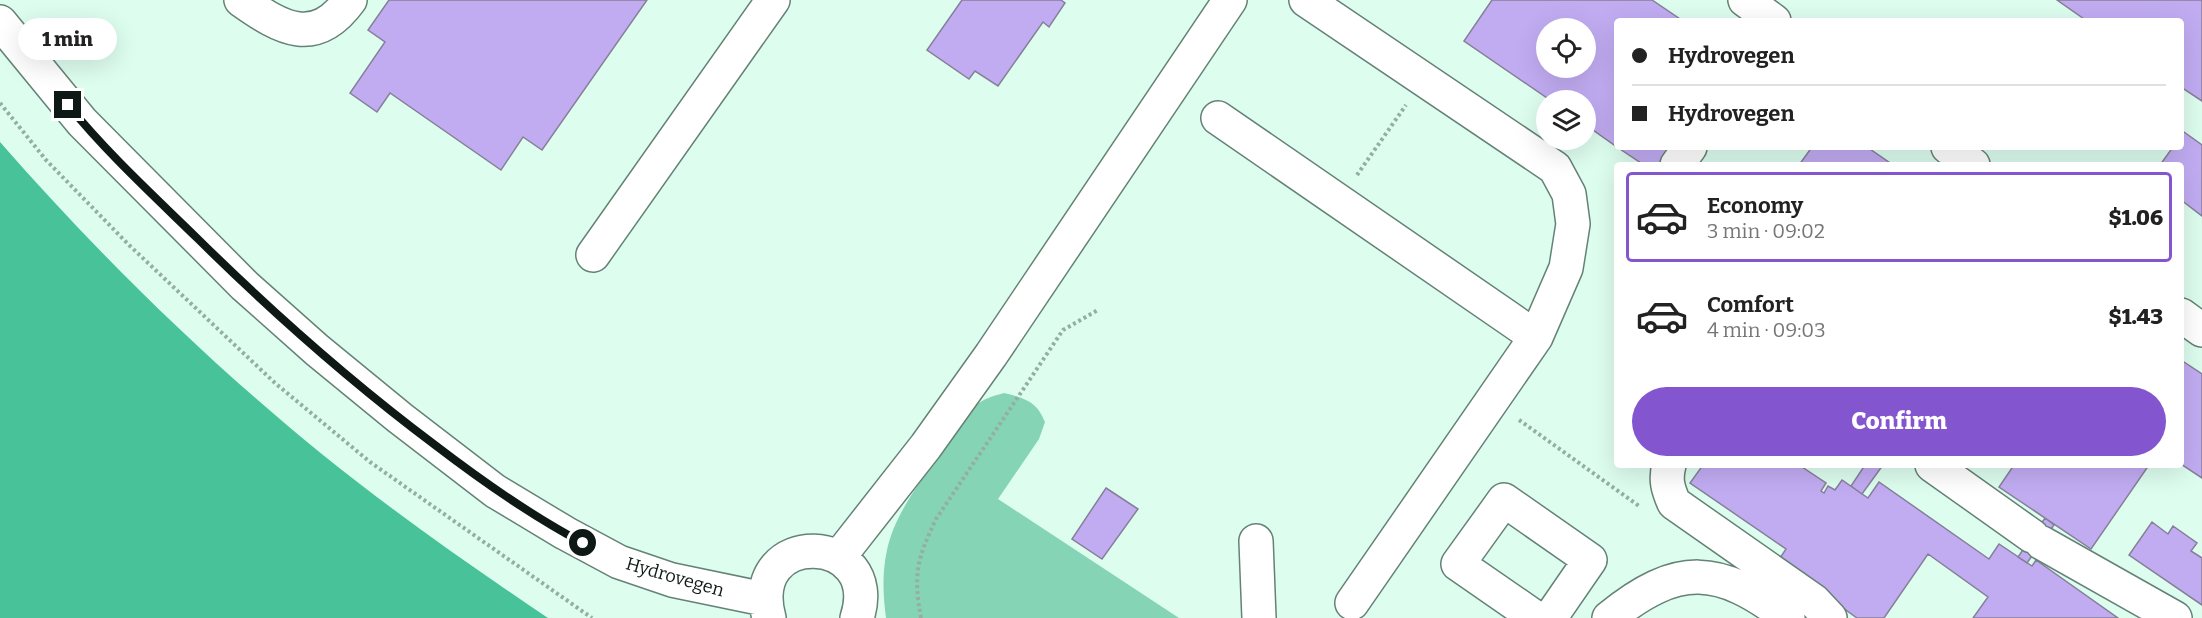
<!DOCTYPE html>
<html lang="en">
<head>
<meta charset="utf-8">
<style>
  :root { --surface:#fff; --page:#f6f6f6; --text:#222; --muted:#767676; --line:#e0e0e0; --accent:#8355ce }
  body { margin:0; font-family:Bitter,serif; background:var(--page); color:var(--text); height:100vh; display:flex; flex-direction:column; font-size:22px; white-space:nowrap }
  * { box-sizing:border-box; margin:0 }
  p { font-size:20px; color:var(--muted) }
  .icon { flex:none; width:33px; height:33px; fill:none; stroke:currentColor; stroke-width:2; stroke-linecap:round; stroke-linejoin:round }
  .map { position:relative; flex:1; overflow:hidden }
  .side { position:absolute; left:1614px; top:162px; width:570px; height:306px; display:flex; flex-direction:column; background:var(--surface); border-radius:6px; box-shadow:0 6px 24px #0002 }
  .side>* { flex:none }
  .hud { position:absolute; left:1614px; top:18px; width:570px; height:132px; border-radius:6px; box-shadow:0 6px 24px #0002; display:grid; align-content:center; height:132px; padding:0 18px; background:var(--surface) }
  .fabs { position:absolute; left:1536px; top:18px; display:grid; gap:12px }
  .fabs a { display:grid; place-items:center; width:60px; height:60px; border-radius:50%; background:var(--surface); box-shadow:0 6px 24px #0002; font-size:30px }
  .end { position:absolute; width:27px; height:27px; margin:-14px; border:8px solid #0e1915; background:#fff; box-shadow:0 0 0 3px #fff }
  .from { border-radius:50% }
  .bubble { position:absolute; height:42px; border-radius:21px; background:var(--surface); box-shadow:0 6px 24px #0002; font-size:20px; font-weight:800; line-height:42px; text-align:center }
  .hud b { display:flex; align-items:center; gap:21px; height:57px; font-size:22px }
  .hud b+b { border-top:2px solid var(--line) }
  .hud i { width:15px; height:15px; background:var(--text) }
  ul { padding:10px 0 0; list-style:none }
  li { display:flex; align-items:center; gap:18px; height:90px; margin:0 12px 9px; padding:0 6px; border:3px solid transparent; border-radius:6px }
  li div { flex:1 }
  li b { display:block; font-size:22px }
  li em { font-style:normal; font-weight:800 }
  li.on { border-color:var(--accent) }
  li>.icon { width:54px; height:54px; stroke-width:1.5 }
  .cta { display:flex; gap:12px; margin-top:auto; padding:12px 18px }
  .cta a { flex:1; height:69px; border-radius:36px; background:var(--accent); color:#fff; font-size:24px; font-weight:800; line-height:69px; text-align:center }
  .map>svg:first-child { display:block }
  .green { fill:#84d4b5 }
  .water { fill:#47c299 }
  .building { fill:#c1acf2; stroke:#867f98; stroke-width:1.5; fill-rule:evenodd }
  .lines { fill:none; stroke-linecap:round; stroke-linejoin:round }
  .minor-casing { stroke:#658276; stroke-width:36 }
  .path { stroke:#95aea3; stroke-width:4; stroke-dasharray:3 3; stroke-linecap:butt }
  .minor { stroke:#fff; stroke-width:33 }
  .route { stroke:#0e1915; stroke-width:8 }
  .labels { text-anchor:middle; stroke-width:6; stroke-linejoin:round; paint-order:stroke }
  .street-label { font-size:18px; fill:#0e1915; stroke:#fff }
</style>
</head>
<body>
<div class="map">
<svg width="2202" height="618" viewBox="0 0 2202 618">
  <rect width="100%" height="100%" fill="#ddfdef"/>
  <!-- green -->
  <path class="green" d="M1004,393C1024,398 1037,401 1045,422L1039,439L998,499L1179,618H886C883,595 882,573 887,550C896,509 927,473 951,440C958,429 965,415 975,406C983,399 993,396 1004,393Z"/>
  <!-- water -->
  <path class="water" d="M0,142C98,254 207,361 323,455C395,513 471,566 548,618H0Z"/>
  <!-- building -->
  <path class="building" d="M389,0H647L542,150L523,137L501,170L390,93L377,112L350,93L385,42L368,30Z
    M962,0H1061L1065,3L1049,27L1043,22L998,86L975,71L969,79L927,50Z
    M1492,0H1652L1683,21H1617V147L1586,125V100H1550L1464,41ZM1546,28H1586V68H1546Z
    M2057,0H2202V101L2181,87V21H2087Z
    M2184,132L2202,145V216L2181,200V165H2160L2173,147H2181V136Z
    M1617,147H1677L1664,165H1644Z
    M1812,147H1867L1893,165H1799Z
    M2181,360L2202,374V478L2181,464Z
    M1703,465H1799L1826,483L1821,491L1824,493L1828,486L1835,490L1842,480L1868,498L1879,482L1989,559L1999,544L2032,566L2036,560L2118,618H1973L1988,597L1928,554L1884,618H1857L1778,561L1786,549L1690,483Z
    M1865,465H1883L1862,494L1851,486Z
    M2014,465H2149L2091,549L1999,487Z
    M1106,488L1138,509L1102,559L1072,539Z
    M2045,518L2054,525L2027,563L2018,557Z
    M2152,522L2168,534L2173,526L2197,543L2191,551L2202,558V605L2129,555Z"/>
  <g class="lines">
    <!-- minor casing -->
    <g class="minor-casing">
      <path id="minor" d="M241,0C282,29 315,48 350,0
        M1306,0L1555,168L1569,194L1573,224L1566,268L1536,337L1352,603
        M1745,0L1774,21
        M0,22L82,122L245,286L317,350L400,418L495,491L565,533L619,562L672,580L764,599
        M1218,118L1536,337
        M1948,147L1973,165
        M1677,165L1690,147
        M593,255L773,0
        M2181,315L2202,330
        M1669,465C1665,480 1668,489 1674,503L1814,601L1830,618
        M1932,465L2032,536
        M1256,541L1259,618
        M2042,543L2175,618
        M839,557L926,446L991,355L1230,0
        M769,618C744,526 885,532 857,618
        M1536,618L1458,564L1504,500L1590,560L1550,618
        M1609,618C1678,562 1719,565 1788,618"/>
    </g>
    <!-- path -->
    <path class="path" d="M0,103L46,160L129,245L275,383L370,462L592,618
      M1357,175L1406,105
      M1519,420L1639,506
      M921,618C913,574 917,559 936,519L1063,330L1098,310"/>
    <!-- minor -->
    <use href="#minor" class="minor"/>
  </g>
  <g class="lines">
    <!-- route -->
    <path class="route" d="M68,105C107,153 154,196 198,239C273,313 351,382 435,445C482,481 530,515 583,543"/>
  </g>
  <g class="labels">
    <!-- street labels -->
    <g class="street-label">
      <text transform="translate(675 577) rotate(16)" y="6">Hydrovegen</text>
    </g>
  </g>
</svg>
<div class="fabs">
<a><svg class="icon" aria-label="locate" viewBox="0 0 24 24"><circle cx="12" cy="12" r="6"/><path d="M12 2v4M12 18v4M2 12h4M18 12h4"/></svg></a>
<a><svg class="icon" aria-label="layers" viewBox="0 0 24 24"><path d="M12 4l9 5-9 5-9-5zM3 14l9 5 9-5"/></svg></a>
</div>
<i class="end from" style="left:583px;top:543px"></i>
<i class="end" style="left:68px;top:105px"></i>
<div class="bubble" style="left:18px;top:18px;width:99px">1 min</div>
<div class="hud">
<b><i class="from"></i>Hydrovegen</b>
<b><i></i>Hydrovegen</b>
</div>
<section class="side">
<ul>
<li class="on"><svg class="icon" aria-label="car" viewBox="0 0 24 24"><path d="M5 17H2v-5l4-1 3-4h7l3 4 3 1v5h-3M9 17h6M6 11h13"/><circle cx="7" cy="17" r="2"/><circle cx="17" cy="17" r="2"/></svg><div><b>Economy</b><p>3 min · 09:02</p></div><em>$1.06</em></li>
<li><svg class="icon" aria-label="car" viewBox="0 0 24 24"><path d="M5 17H2v-5l4-1 3-4h7l3 4 3 1v5h-3M9 17h6M6 11h13"/><circle cx="7" cy="17" r="2"/><circle cx="17" cy="17" r="2"/></svg><div><b>Comfort</b><p>4 min · 09:03</p></div><em>$1.43</em></li>
</ul>
<div class="cta"><a>Confirm</a></div>
</section>
</div>
</body>
</html>
